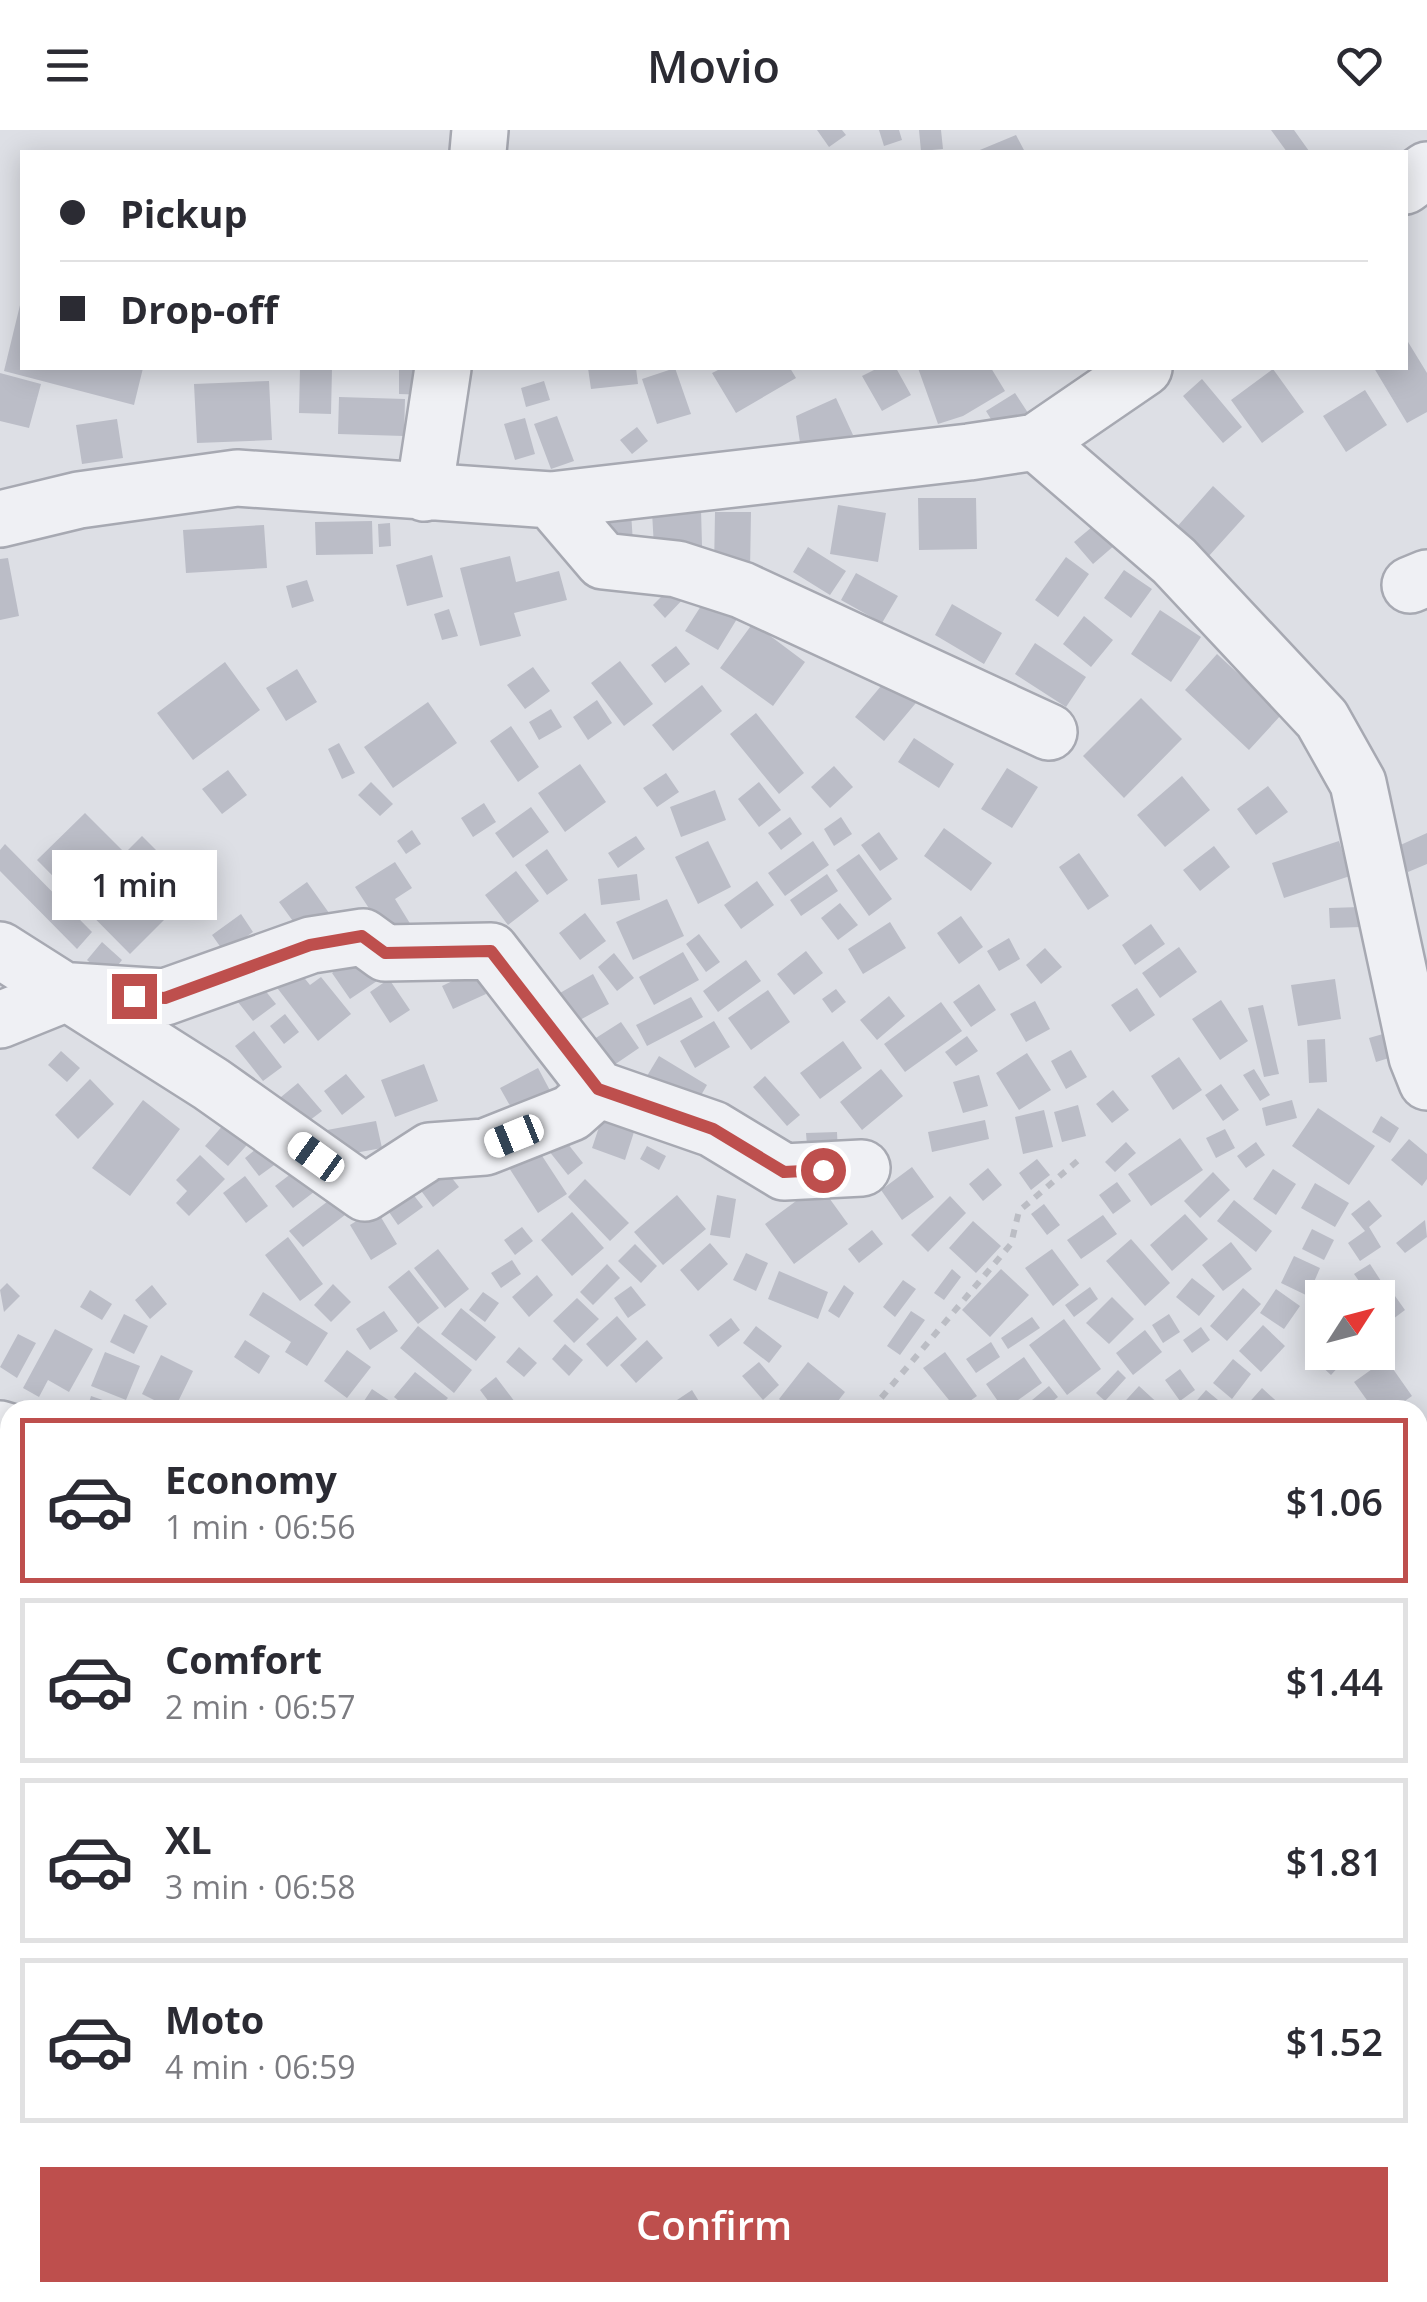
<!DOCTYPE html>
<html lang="en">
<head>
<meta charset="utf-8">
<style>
  :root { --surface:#fff; --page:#f2f2f3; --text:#2b2b33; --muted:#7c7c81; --line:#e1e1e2; --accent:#be4f4d }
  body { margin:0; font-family:"Open Sans",sans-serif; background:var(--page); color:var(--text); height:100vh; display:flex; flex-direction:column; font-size:38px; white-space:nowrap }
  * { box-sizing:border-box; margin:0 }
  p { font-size:32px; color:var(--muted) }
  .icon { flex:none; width:55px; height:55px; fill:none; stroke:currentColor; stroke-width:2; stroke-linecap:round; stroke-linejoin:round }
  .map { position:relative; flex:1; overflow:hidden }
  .drawer { position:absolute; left:0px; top:1270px; width:1428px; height:902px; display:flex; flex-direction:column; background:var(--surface); border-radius:30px 30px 0 0; box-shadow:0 5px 25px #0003 }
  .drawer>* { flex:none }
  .hud { position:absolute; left:20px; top:20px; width:1388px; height:220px; border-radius:0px; box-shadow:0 5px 25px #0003; display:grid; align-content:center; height:220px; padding:0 40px; background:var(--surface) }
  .needle { width:65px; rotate:54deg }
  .controls { position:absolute; left:1305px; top:1150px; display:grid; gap:20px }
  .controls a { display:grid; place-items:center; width:90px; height:90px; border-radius:0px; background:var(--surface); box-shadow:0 5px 25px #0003; font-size:50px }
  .end { position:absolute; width:45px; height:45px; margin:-22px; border:12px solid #be4f4d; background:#fff; box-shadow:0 0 0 5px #fff }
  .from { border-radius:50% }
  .bubble { position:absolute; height:70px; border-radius:0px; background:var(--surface); box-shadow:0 5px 25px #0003; font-size:32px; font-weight:600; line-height:70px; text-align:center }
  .car { position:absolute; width:30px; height:60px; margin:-30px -15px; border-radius:12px; box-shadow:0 0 8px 2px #0007; background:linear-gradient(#fff 24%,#345 0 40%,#fff 0 76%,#345 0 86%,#fff 0) }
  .hud b { display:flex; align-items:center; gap:35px; height:95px; font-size:38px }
  .hud b+b { border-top:2px solid var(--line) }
  .hud i { width:25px; height:25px; background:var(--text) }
  ul { padding:18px 0 0; list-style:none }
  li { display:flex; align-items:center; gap:30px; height:165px; margin:0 20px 15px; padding:0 20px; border:5px solid var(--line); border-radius:0px }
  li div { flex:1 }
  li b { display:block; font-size:38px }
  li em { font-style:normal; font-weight:600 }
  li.active { border-color:var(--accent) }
  li>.icon { width:90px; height:90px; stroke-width:1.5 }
  .primary-button { display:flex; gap:20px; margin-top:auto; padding:20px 40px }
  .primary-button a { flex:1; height:115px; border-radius:0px; background:var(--accent); color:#fff; font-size:40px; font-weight:600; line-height:115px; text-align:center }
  header { display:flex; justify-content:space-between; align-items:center; height:130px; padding:0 40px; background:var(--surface); font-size:45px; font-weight:600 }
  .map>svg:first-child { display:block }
  .building { fill:#bbbdc7 }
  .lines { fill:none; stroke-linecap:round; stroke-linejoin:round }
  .minor-casing { stroke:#a7a9b2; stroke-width:60 }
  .path { stroke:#bbbdc4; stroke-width:6; stroke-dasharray:8 8; stroke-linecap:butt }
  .minor { stroke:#eff0f4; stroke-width:55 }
  .route { stroke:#be4f4d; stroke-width:12 }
</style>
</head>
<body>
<header><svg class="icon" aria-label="menu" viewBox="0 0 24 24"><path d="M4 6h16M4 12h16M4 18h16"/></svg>Movio<svg class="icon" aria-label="heart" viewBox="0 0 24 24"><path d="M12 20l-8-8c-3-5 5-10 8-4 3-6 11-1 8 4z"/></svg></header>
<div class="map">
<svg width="1427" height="2172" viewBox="0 0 1427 2172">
  <rect width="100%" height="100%" fill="#dddfe5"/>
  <!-- building -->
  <path class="building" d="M817,0H842L846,5L829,17Z
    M879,0H899L902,10L884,16Z
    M919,0H941L943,19L921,21Z
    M1271,0H1294L1309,21L1287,22Z
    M1016,5L1025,22H975Z
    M21,171L22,238H143L134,275L4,241Z
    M1405,207L1427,243V282L1407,293L1374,238H1405Z
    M300,238H332L331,284L299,283Z
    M399,238H431V265L399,264Z
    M588,238H636L638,254L591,259Z
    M675,238L691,284L657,294L642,249Z
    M722,238H790L796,248L736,283L712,243Z
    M878,238H896L911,265L882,281L862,246Z
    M918,238H991L1005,261L963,286L938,294Z
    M1273,239L1304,282L1262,313L1231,270Z
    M0,243L41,254L29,298L0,291Z
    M1202,249L1242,297L1223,313L1183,266Z
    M269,251L272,310L197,313L194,254Z
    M544,251L550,270L526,277L521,258Z
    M1365,260L1387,295L1346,322L1323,286Z
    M1015,263L1032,289L1002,307L986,281Z
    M339,267L405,269L404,306L338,304Z
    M836,268L853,305L801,319L796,286Z
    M557,286L574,331L551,339L534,294Z
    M525,288L535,324L515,330L504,294Z
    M117,289L123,328L82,334L76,295Z
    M637,297L648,311L632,324L620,310Z
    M1213,356L1245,386L1208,427L1176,398Z
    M918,368H976L977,419L919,420Z
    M838,375L886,383L878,432L830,424Z
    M701,379L702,416L654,417L652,382Z
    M631,382L633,413L608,415L605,383Z
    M715,382H751L750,440L714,439Z
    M1104,387L1123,408L1093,434L1074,412Z
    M372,391L373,424L316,425L315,392Z
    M390,393L391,416L379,417L378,394Z
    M264,395L267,438L186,443L183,400Z
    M808,417L846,441L830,465L793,442Z
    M432,425L443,467L407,476L396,435Z
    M510,426L516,452L559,441L567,470L514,483L521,506L480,516L460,438Z
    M1066,427L1089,444L1058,487L1035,470Z
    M8,428L19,486L0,490V429Z
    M1124,440L1152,459L1131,488L1104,468Z
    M856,443L898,466L882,493L841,470Z
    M307,450L314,471L292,478L286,456Z
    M675,453L687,465L665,488L653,475Z
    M708,465L740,484L718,520L685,501Z
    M952,474L1002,503L984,534L935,505Z
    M449,479L458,506L442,510L434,484Z
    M1160,480L1201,507L1171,552L1131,524Z
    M1084,486L1113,510L1091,537L1063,514Z
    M753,493L805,532L773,576L720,538Z
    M1035,513L1086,547L1066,577L1015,544Z
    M676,516L690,534L665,553L651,535Z
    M1217,524L1282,584L1249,620L1185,560Z
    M620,531L653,574L624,596L591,553Z
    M225,532L260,580L193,630L157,583Z
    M533,537L550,561L525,579L507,555Z
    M897,537L926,561L884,611L855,587Z
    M297,539L317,572L286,591L266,558Z
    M702,555L722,581L673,621L652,595Z
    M1141,568L1182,609L1124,668L1083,626Z
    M597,570L612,593L588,610L573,587Z
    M428,572L457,613L393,658L364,617Z
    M551,579L562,597L539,610L529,592Z
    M756,583L804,643L779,664L730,604Z
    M511,596L539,637L518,652L490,611Z
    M914,608L954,634L939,658L898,632Z
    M339,613L355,643L342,649L328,619Z
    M580,634L606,672L565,702L538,663Z
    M834,636L853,657L830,678L811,657Z
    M1007,638L1038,657L1012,698L981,679Z
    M228,640L247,665L222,684L202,659Z
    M666,643L679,662L657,677L643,658Z
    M1182,646L1210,680L1165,717L1137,685Z
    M371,652L393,674L380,686L358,665Z
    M759,652L781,680L759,697L738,669Z
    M1268,656L1288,682L1256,705L1237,679Z
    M715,660L726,690L681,707L670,677Z
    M484,673L496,692L473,707L461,688Z
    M531,677L549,702L513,728L495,703Z
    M85,683L125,723L142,706L165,729L148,746L178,776L130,824L37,730Z
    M790,687L802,704L781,720L768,703Z
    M841,687L852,704L834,716L824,699Z
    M944,698L992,733L971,761L924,726Z
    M412,700L421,714L406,724L397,711Z
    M879,702L898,729L880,741L861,715Z
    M1427,703V734L1408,742L1396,717Z
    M636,706L645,719L618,738L608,723Z
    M708,711L731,757L698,774L675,727Z
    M813,711L829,735L785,766L768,743Z
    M1339,711L1350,746L1284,768L1272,733Z
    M5,714L92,802L77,819L0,741V720Z
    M1214,716L1230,737L1200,761L1183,740Z
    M547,719L568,750L547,765L525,735Z
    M1079,723L1109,766L1088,780L1059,737Z
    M859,724L892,769L869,786L836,740Z
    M395,732L412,758L395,769L414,800L393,815L355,757Z
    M516,741L539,771L508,795L485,765Z
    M637,744L640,770L601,775L598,749Z
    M827,744L838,761L801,786L790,770Z
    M757,751L774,775L741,799L724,775Z
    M307,752L334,790L306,809L279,772Z
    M667,769L684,806L633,830L616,792Z
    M840,773L858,795L838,810L821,788Z
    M1360,777L1361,797L1330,798L1329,778Z
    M585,783L606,811L580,830L559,803Z
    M241,784L253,802L224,822L212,805Z
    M961,786L983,817L959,834L937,803Z
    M890,792L906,818L863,844L848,819Z
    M1151,794L1165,814L1135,835L1122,815Z
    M699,804L720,832L706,842L686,814Z
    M1009,808L1020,829L999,841L987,821Z
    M102,812L122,830L108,848L87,830Z
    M1179,817L1197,842L1160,868L1142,843Z
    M1045,818L1062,837L1041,854L1026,835Z
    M806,821L823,843L794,865L777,844Z
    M683,822L699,850L654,875L639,847Z
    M614,823L634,848L617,861L598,837Z
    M357,824L377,851L350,869L332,843Z
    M289,829L310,855L321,847L351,884L318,911L268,846Z
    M746,830L761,851L718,882L703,861Z
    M475,840L486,864L453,879L442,856Z
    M593,844L609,874L569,896L553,867Z
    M256,849L276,874L253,891L234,867Z
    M389,849L410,880L390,893L370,862Z
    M1335,849L1341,889L1298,896L1291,855Z
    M979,854L996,880L971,897L953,872Z
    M1137,858L1155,885L1130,902L1111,875Z
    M836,859L846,872L832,883L822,869Z
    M768,860L790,892L751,920L728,888Z
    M889,866L905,886L877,910L860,890Z
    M691,867L703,887L647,916L636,895Z
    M1221,870L1248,911L1220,930L1192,889Z
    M1035,871L1050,899L1026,912L1010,884Z
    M941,872L962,901L905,942L884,914Z
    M1263,875L1279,944L1264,947L1248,878Z
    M285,884L299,902L284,914L270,896Z
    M714,891L730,917L695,938L680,911Z
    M621,892L639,918L595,948L577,920Z
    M254,901L282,937L263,951L235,916Z
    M1383,904L1389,928L1376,932L1369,908Z
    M967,906L978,921L956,936L945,922Z
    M1325,909L1327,952L1309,953L1307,910Z
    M843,911L862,938L820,969L800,943Z
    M1071,920L1087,947L1066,959L1051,931Z
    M61,921L80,938L67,952L48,935Z
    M1027,923L1051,960L1019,980L996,943Z
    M659,926L707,955L689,986L641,956Z
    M1179,927L1202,960L1173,980L1151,946Z
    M424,934L438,971L395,987L381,950Z
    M538,938L554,968L517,988L500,958Z
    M881,939L903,966L862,1000L840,972Z
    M1254,939L1270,965L1260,971L1243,945Z
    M346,944L365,967L342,985L324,961Z
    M979,945L988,976L963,983L953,952Z
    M765,946L800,985L787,996L753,957Z
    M90,949L114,974L78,1009L55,985Z
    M298,953L322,981L297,1000L275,972Z
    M1221,954L1239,980L1223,991L1205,965Z
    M1113,960L1129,980L1112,993L1096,974Z
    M143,970L180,999L130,1066L92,1038Z
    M1292,970L1297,988L1266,996L1262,978Z
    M1078,975L1086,1006L1062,1012L1054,982Z
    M1318,978L1375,1016L1349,1055L1292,1016Z
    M1044,980L1053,1017L1023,1024L1015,987Z
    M231,986L255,1006L228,1036L205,1016Z
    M1381,986L1399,998L1390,1013L1372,1002Z
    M985,990L989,1009L932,1022L928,1002Z
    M376,991L382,1018L333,1027L327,1000Z
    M601,991L634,1002L625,1030L592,1018Z
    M1225,999L1235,1018L1216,1028L1206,1008Z
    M837,1002L838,1025L808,1027L806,1003Z
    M1180,1008L1203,1040L1151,1076L1128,1044Z
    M531,1009L567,1064L538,1083L502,1027Z
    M564,1009L583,1033L568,1045L549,1021Z
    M1409,1009L1427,1024V1049L1422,1056L1391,1030Z
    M1126,1012L1136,1023L1115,1042L1105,1032Z
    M1256,1012L1265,1025L1246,1038L1237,1026Z
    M262,1014L277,1033L259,1046L245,1028Z
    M647,1016L666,1026L659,1040L640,1029Z
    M200,1025L225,1049L189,1086L176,1073L187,1061L176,1050Z
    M436,1028L459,1057L433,1077L411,1047Z
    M1037,1029L1050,1045L1031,1060L1019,1043Z
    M305,1033L323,1055L293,1078L275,1056Z
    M912,1037L934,1067L902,1090L881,1060Z
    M988,1038L1002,1055L983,1071L969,1054Z
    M1273,1039L1296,1054L1276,1085L1253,1069Z
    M1213,1042L1230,1060L1200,1088L1184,1071Z
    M245,1046L268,1076L246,1093L223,1063Z
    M585,1049L629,1093L610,1111L568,1067Z
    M1117,1052L1131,1071L1113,1084L1099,1065Z
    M1315,1053L1349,1073L1335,1097L1301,1078Z
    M405,1054L423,1077L398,1095L382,1072Z
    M819,1054L848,1094L794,1134L765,1094Z
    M349,1055L362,1072L303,1117L289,1101Z
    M677,1065L706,1099L663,1135L634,1102Z
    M717,1065L736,1069L730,1108L710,1105Z
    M950,1066L966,1083L928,1122L911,1105Z
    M1234,1070L1272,1101L1256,1122L1217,1091Z
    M1369,1070L1382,1086L1369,1097L1381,1117L1360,1131L1348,1113L1365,1101L1351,1084Z
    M1044,1074L1060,1095L1047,1105L1031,1084Z
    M376,1079L397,1114L371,1130L350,1095Z
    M572,1082L604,1118L572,1146L541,1110Z
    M1185,1084L1208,1109L1172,1141L1150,1115Z
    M1103,1085L1117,1104L1081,1129L1067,1110Z
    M1425,1090L1427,1107L1405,1123L1396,1113Z
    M973,1091L1001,1116L976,1143L949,1118Z
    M522,1097L533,1111L515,1125L504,1110Z
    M1312,1099L1334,1110L1324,1130L1302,1119Z
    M872,1100L883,1114L859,1133L848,1119Z
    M288,1107L323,1154L300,1171L265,1125Z
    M1131,1109L1170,1153L1145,1176L1106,1131Z
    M1231,1112L1252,1139L1223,1161L1202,1135Z
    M710,1113L728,1134L698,1161L680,1140Z
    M635,1114L657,1136L641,1153L618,1131Z
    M438,1119L469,1159L445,1178L414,1138Z
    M1052,1119L1079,1155L1053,1176L1025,1138Z
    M746,1123L768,1133L756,1161L733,1150Z
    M1294,1126L1320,1138L1308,1166L1281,1153Z
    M512,1130L521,1144L501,1158L491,1143Z
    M607,1134L620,1148L593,1175L580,1162Z
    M1370,1134L1381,1151L1366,1161L1354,1144Z
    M952,1139L961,1147L944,1170L934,1163Z
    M1001,1139L1029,1165L990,1207L962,1180Z
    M409,1140L439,1178L418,1194L388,1157Z
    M779,1141L828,1162L818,1189L768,1169Z
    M537,1145L553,1165L529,1187L512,1167Z
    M1192,1148L1215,1166L1199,1186L1176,1167Z
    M903,1150L916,1159L895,1187L883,1177Z
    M7,1153L20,1166L4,1182L0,1160Z
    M333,1154L351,1172L331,1192L314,1175Z
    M152,1155L167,1174L150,1189L135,1170Z
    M844,1155L854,1163L839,1188L828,1181Z
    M631,1156L646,1175L628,1188L614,1168Z
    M1090,1157L1098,1169L1074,1187L1065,1175Z
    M1243,1158L1261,1174L1227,1211L1210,1196Z
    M1276,1159L1300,1176L1284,1199L1260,1183Z
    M1390,1159L1405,1180L1389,1192L1378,1168Z
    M90,1160L112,1174L102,1190L80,1177Z
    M263,1162L328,1203L307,1236L285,1222L291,1212L249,1185Z
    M483,1162L499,1173L485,1192L469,1180Z
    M1112,1167L1134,1189L1109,1214L1086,1193Z
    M577,1168L599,1189L574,1213L553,1191Z
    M461,1178L496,1207L476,1231L441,1204Z
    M384,1181L398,1201L370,1220L356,1199Z
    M911,1181L925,1190L900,1225L887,1216Z
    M124,1184L148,1196L134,1224L110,1212Z
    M1169,1184L1180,1202L1163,1213L1152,1195Z
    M617,1186L637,1209L607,1237L586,1214Z
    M1032,1187L1040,1198L1008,1219L1001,1208Z
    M731,1188L740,1200L718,1217L709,1205Z
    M1064,1189L1101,1239L1067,1265L1029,1215Z
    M1263,1195L1285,1216L1261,1242L1239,1221Z
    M418,1196L472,1240L454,1263L400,1218Z
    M756,1196L782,1216L769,1233L743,1213Z
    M1201,1197L1210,1210L1192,1223L1183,1210Z
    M55,1199L93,1219L69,1262L48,1250L39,1267L23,1258Z
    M1145,1200L1162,1222L1133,1245L1116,1223Z
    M18,1204L36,1213L17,1248L0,1237Z
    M1322,1204V1222H1352L1331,1245L1305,1221Z
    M245,1210L270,1226L259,1244L234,1227Z
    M647,1210L663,1228L636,1253L620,1235Z
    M991,1212L1000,1227L976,1243L966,1229Z
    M565,1214L583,1230L569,1246L552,1229Z
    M519,1217L537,1233L524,1247L506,1232Z
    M347,1220L371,1237L347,1268L324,1251Z
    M105,1222L140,1236L126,1270L91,1256Z
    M945,1222L977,1266L957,1280L923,1238Z
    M161,1225L193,1241L174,1280L142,1264Z
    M1024,1227L1042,1253L1004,1280L986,1254Z
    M1233,1229L1251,1244L1232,1269L1213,1253Z
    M1386,1229L1412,1266L1392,1280H1374L1354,1252Z
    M759,1232L779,1255L763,1270L742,1246Z
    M808,1232L845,1262L831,1280H793L779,1269Z
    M1180,1239L1195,1260L1180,1271L1165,1250Z
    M1118,1240L1126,1248L1105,1271L1096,1263Z
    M415,1242L448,1268L437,1280H410L394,1267Z
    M496,1247L521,1280H495L480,1260Z
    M1049,1256L1058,1267L1042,1280H1020Z
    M1139,1256L1163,1278L1117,1280Z
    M1262,1258L1286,1280H1249L1245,1277Z
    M372,1259L390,1271L384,1280H358Z
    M692,1260L700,1273L680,1280L674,1272Z
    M1206,1260L1224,1275L1219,1280H1199L1193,1275Z
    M91,1266L120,1276L119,1280H87Z
    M1418,1462L1427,1474V1508L1420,1513Z
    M6,1467L10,1468V1625L2,1665L0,1496Z
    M1427,1534V1591L1418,1581V1543Z
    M0,1766L10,1769V1834L0,1831Z
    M0,1843L10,1845V2088L0,2086Z
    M0,2098L10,2100V2162H66L64,2172H0Z
    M83,2162H245L243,2172H82Z"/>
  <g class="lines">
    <!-- minor casing -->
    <g class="minor-casing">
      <path id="minor" d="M478,22L480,0
        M1405,56L1427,40
        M1036,312L1174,431L1322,589L1358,653L1417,927L1427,952
        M424,363L443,238
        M551,370L603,431L677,439L742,460L1049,602
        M0,389L79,370L237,348L551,370L969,322L1036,312L1144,238
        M1410,455L1427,448
        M0,820L211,954L365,1063L430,1021L485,1017L571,983L598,959L713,999L784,1042L862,1038
        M0,890L72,861L165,867L311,815L363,807L385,823L491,821L598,959
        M0,1299L10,1302
        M0,1399L10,1401
        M1418,1731L1427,1734"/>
    </g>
    <!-- path -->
    <path class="path" d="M871,1280L1011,1114L1019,1081L1082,1027"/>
    <!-- minor -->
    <use href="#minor" class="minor"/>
  </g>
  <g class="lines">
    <!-- route -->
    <path class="route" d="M134,866L165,868L310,815L362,806L385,823L491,821L598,959L713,999L784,1042L823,1040"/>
  </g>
</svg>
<div class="controls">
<a><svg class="needle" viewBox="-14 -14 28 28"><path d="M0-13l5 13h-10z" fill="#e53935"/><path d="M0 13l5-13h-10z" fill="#7c7c81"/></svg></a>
</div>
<i class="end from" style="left:823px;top:1040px"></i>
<i class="end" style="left:134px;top:866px"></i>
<div class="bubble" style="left:52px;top:720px;width:165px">1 min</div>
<i class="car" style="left:514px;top:1006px;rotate:248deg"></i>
<i class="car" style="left:316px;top:1027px;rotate:306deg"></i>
<div class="hud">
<b><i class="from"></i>Pickup</b>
<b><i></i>Drop-off</b>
</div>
<section class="drawer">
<ul>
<li class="active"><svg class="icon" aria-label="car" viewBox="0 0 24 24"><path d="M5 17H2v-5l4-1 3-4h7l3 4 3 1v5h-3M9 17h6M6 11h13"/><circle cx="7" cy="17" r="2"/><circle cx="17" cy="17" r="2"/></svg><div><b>Economy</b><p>1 min · 06:56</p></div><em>$1.06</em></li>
<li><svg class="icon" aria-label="car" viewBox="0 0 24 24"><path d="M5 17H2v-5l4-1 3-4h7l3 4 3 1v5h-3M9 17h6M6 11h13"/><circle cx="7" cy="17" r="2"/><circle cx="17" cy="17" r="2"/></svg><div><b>Comfort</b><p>2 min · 06:57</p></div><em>$1.44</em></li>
<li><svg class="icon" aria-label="car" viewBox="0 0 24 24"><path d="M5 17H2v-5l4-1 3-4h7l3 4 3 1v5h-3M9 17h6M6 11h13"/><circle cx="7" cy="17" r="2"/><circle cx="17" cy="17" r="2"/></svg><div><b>XL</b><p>3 min · 06:58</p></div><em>$1.81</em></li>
<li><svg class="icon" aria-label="car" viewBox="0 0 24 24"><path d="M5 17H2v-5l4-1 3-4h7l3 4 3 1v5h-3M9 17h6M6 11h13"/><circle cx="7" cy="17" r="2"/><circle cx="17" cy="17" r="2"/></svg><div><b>Moto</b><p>4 min · 06:59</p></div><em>$1.52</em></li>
</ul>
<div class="primary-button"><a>Confirm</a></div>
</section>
</div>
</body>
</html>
